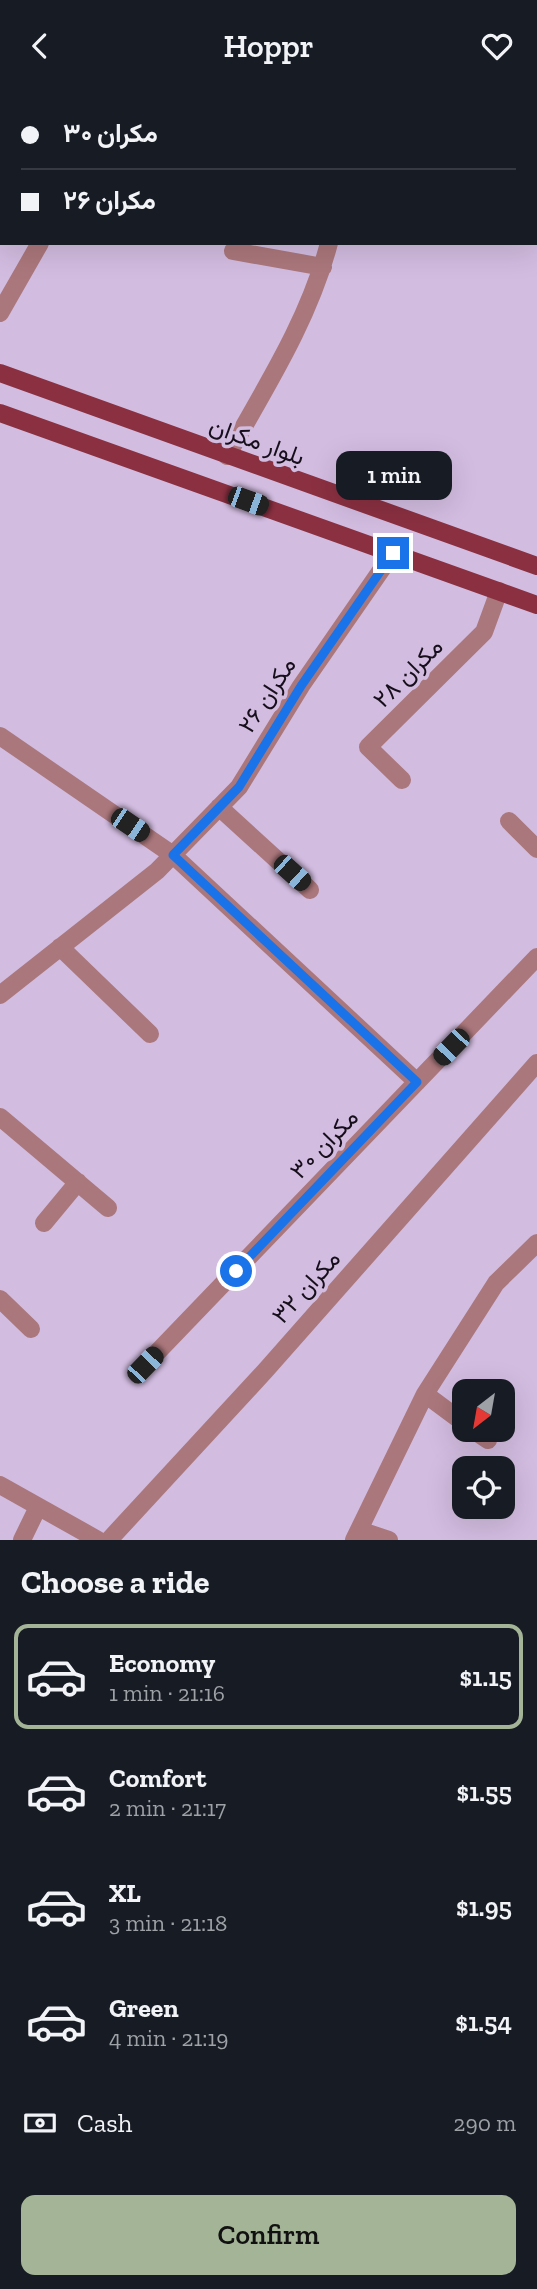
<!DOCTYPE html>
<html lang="en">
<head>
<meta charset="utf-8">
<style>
  :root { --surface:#171b24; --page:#242831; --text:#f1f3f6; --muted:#9ea1a6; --line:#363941; --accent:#a4b597 }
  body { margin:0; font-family:"Zilla Slab",Vazirmatn,serif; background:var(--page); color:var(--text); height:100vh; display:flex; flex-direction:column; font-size:26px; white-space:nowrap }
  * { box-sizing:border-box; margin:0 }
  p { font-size:23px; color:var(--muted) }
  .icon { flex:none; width:38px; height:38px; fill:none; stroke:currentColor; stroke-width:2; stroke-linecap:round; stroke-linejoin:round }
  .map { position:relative; height:1449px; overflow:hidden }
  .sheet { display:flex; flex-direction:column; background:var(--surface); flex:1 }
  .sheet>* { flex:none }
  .banner { position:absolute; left:0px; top:0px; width:537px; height:154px; box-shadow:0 7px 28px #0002; display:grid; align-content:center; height:154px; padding:0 21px; background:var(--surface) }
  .needle { width:46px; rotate:211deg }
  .tools { position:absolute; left:452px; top:1288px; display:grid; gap:14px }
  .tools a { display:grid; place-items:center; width:63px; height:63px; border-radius:14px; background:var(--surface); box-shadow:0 7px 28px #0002; font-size:35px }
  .end { position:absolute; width:32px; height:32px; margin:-16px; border:9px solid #1a73e8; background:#fff; box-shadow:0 0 0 4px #fff }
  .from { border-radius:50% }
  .bubble { position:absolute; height:49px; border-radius:14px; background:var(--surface); box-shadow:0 7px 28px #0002; font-size:23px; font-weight:600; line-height:49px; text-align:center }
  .car { position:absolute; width:21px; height:42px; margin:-21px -10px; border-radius:9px; box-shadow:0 0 5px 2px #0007; background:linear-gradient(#222 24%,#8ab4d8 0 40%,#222 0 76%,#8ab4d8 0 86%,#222 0) }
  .banner b { display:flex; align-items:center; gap:24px; height:66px; font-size:26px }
  .banner b+b { border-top:2px solid var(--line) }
  .banner i { width:18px; height:18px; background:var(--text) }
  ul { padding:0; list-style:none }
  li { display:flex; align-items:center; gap:21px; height:105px; margin:0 14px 10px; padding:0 7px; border:4px solid transparent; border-radius:14px }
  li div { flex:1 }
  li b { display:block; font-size:26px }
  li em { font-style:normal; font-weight:600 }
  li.selected { border-color:var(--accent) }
  li>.icon { width:63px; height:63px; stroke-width:1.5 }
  h2 { padding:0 21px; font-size:32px; line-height:84px }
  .pay { display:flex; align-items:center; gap:18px; height:77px; padding:0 21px; font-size:26px }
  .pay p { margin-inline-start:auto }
  .button { display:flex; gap:14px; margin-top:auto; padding:14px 21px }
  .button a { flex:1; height:80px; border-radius:14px; background:var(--accent); color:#111; font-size:28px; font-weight:600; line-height:80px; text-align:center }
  header { display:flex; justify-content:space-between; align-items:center; height:91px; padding:0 21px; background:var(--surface); font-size:32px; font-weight:600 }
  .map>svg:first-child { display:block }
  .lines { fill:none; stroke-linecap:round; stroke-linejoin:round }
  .minor { stroke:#aa777c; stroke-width:18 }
  .primary { stroke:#8a3041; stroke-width:18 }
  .route { stroke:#1a73e8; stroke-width:9 }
  .labels { text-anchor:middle; stroke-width:7; stroke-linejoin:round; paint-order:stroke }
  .street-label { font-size:24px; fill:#160e1b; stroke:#d2bce0 }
</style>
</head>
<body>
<header><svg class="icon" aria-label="back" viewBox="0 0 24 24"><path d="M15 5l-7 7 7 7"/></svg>Hoppr<svg class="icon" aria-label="heart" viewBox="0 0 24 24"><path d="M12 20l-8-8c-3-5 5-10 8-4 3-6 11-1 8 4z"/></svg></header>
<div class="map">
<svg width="537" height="1449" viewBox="0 0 537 1449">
  <rect width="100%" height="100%" fill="#d2bce0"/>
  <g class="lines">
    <!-- minor -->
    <path class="minor" d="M156,0V2
      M368,2L369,0
      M455,2L465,0
      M233,160L323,176
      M0,222L40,152
      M227,365C265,297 309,229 329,152
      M0,645L173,764L417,991
      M402,689L368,656L484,541L499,500
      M219,716L310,799
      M509,730L537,758
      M60,856L150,943
      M0,904L157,780L239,696L301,595L393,462
      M0,1026L108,1117
      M44,1132L78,1091
      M0,1208L31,1238
      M145,1274L537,866
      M425,1303L464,1332
      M473,1339L488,1349
      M0,1394L98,1449
      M359,1439L389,1449
      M22,1449L38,1416
      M109,1449L265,1280L537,972
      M354,1449L425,1303L496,1192L537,1152"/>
    <!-- primary -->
    <path class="primary" d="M0,282L537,475
      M0,322L537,514"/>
  </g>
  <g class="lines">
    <!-- route -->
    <path class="route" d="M236,1180L417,991L173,764L239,696L301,595L393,462"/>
  </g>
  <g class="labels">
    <!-- street labels -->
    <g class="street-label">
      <text transform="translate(257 350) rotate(20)" y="8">بلوار مکران</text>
      <text transform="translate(408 582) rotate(-45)" y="8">مکران ۲۸</text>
      <text transform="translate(267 604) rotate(-57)" y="8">مکران ۲۶</text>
      <text transform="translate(324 1053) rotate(-46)" y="8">مکران ۳۰</text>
      <text transform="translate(306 1196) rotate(-48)" y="8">مکران ۳۲</text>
    </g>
  </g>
</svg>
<div class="tools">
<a><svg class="needle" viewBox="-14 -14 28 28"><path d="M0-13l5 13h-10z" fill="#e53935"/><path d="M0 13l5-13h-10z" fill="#9ea1a6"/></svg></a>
<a><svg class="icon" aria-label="locate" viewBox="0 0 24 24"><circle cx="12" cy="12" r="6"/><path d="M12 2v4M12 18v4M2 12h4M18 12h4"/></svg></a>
</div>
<i class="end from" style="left:236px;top:1180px"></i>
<i class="end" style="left:393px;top:462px"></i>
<div class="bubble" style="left:336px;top:360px;width:116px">1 min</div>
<i class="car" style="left:248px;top:410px;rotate:110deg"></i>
<i class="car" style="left:130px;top:734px;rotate:124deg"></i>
<i class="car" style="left:292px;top:782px;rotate:132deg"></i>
<i class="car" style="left:451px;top:956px;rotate:224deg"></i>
<i class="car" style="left:145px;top:1274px;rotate:44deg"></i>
<div class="banner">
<b><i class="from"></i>مکران ۳۰</b>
<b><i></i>مکران ۲۶</b>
</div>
</div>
<section class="sheet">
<h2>Choose a ride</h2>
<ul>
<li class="selected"><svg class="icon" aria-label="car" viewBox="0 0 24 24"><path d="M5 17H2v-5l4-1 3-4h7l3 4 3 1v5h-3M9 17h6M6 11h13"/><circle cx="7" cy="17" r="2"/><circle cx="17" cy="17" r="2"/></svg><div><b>Economy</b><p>1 min · 21:16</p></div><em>$1.15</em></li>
<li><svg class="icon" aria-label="car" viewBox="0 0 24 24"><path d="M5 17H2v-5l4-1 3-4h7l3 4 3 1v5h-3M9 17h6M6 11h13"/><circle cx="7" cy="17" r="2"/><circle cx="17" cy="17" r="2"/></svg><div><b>Comfort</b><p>2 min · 21:17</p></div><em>$1.55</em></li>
<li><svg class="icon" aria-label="car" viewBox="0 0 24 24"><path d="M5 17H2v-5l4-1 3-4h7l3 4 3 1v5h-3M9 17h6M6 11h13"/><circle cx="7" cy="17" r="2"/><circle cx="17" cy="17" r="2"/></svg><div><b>XL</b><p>3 min · 21:18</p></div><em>$1.95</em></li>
<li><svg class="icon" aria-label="car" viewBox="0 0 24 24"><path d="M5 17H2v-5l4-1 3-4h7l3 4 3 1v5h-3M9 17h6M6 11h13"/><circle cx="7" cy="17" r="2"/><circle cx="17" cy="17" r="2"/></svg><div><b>Green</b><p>4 min · 21:19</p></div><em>$1.54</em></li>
</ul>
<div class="pay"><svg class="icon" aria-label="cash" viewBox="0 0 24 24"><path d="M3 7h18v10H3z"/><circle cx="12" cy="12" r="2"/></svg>Cash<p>290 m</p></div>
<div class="button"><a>Confirm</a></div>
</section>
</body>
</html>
